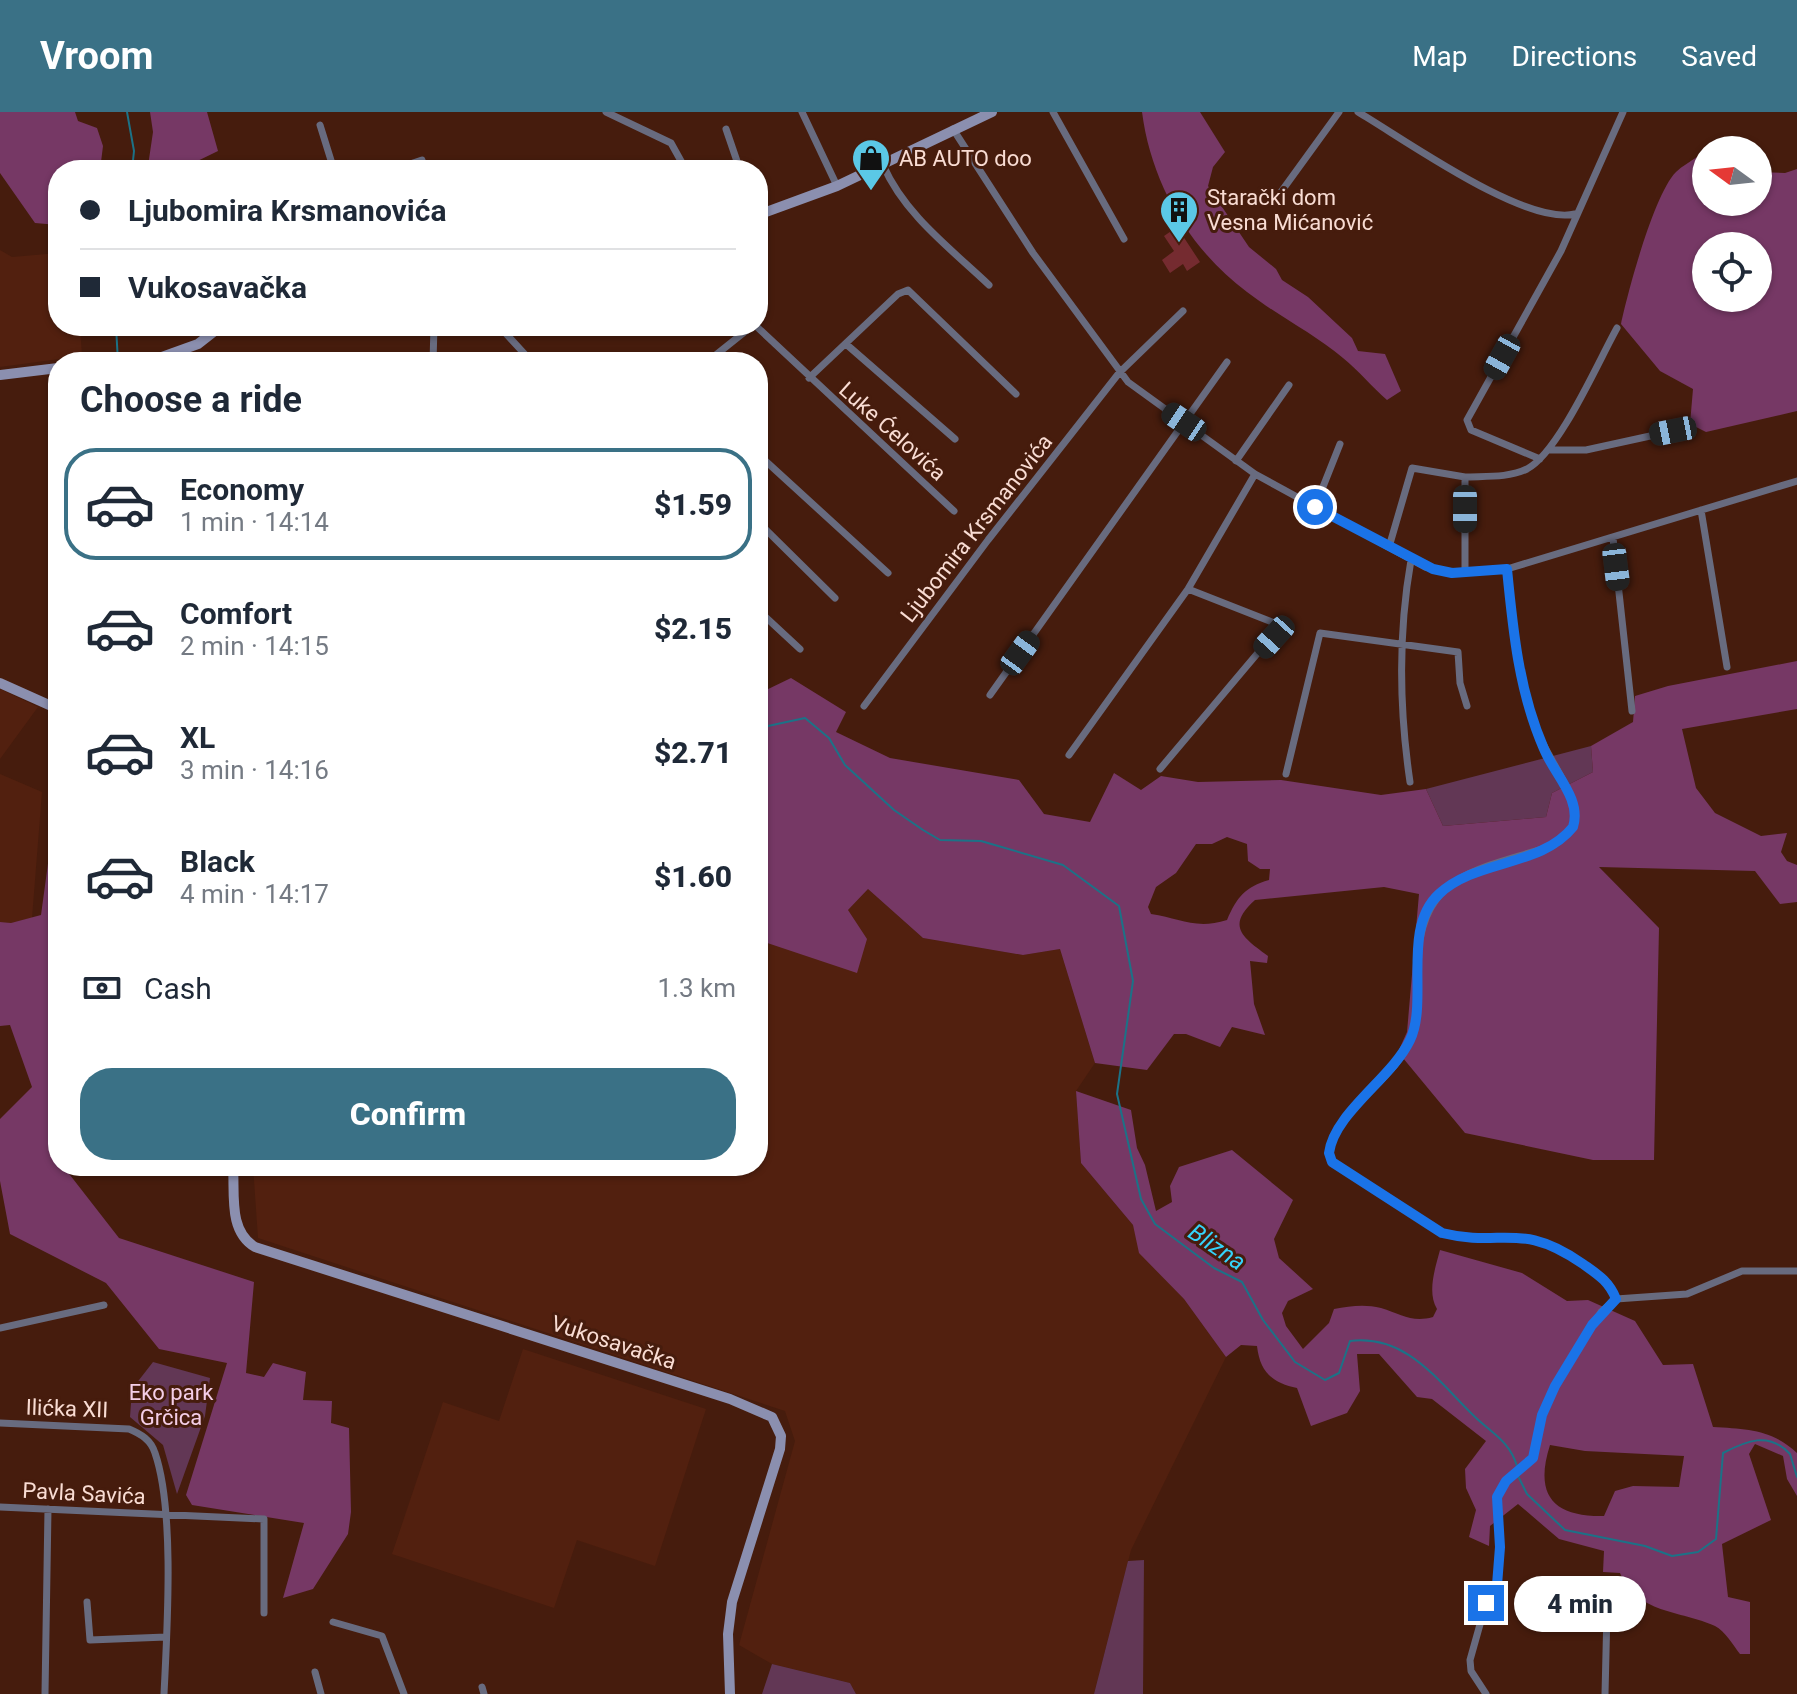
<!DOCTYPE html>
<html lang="en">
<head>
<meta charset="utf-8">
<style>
  :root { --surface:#fff; --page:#f2f2f3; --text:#1f2937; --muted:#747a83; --line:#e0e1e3; --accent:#3a7186 }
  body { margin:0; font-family:Roboto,sans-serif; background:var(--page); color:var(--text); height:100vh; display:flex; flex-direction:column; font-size:30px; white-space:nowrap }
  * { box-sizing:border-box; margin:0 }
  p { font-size:26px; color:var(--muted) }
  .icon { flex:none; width:44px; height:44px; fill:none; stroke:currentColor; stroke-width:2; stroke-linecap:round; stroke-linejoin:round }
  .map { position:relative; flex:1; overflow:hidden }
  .details { position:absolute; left:48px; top:240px; width:720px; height:824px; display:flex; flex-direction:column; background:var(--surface); border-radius:32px; box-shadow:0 2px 6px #0004 }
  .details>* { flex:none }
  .guide { position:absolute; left:48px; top:48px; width:720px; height:176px; border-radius:32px; box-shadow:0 2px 6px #0004; display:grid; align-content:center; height:176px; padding:0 32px; background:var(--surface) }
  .needle { width:52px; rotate:285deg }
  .controls { position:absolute; left:1692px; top:24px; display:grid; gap:16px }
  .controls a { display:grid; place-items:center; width:80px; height:80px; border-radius:50%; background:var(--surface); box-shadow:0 2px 6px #0004; font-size:40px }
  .end { position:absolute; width:36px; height:36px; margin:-18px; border:10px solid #1a73e8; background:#fff; box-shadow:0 0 0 4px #fff }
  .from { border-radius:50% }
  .bubble { position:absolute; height:56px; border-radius:28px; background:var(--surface); box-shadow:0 2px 6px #0004; font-size:26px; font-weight:800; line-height:56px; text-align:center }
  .car { position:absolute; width:24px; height:48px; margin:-24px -12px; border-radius:10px; box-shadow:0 0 6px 2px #0007; background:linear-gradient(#222 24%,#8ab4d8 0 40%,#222 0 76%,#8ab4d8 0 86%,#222 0) }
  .guide b { display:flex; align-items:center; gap:28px; height:76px; font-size:30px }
  .guide b+b { border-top:2px solid var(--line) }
  .guide i { width:20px; height:20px; background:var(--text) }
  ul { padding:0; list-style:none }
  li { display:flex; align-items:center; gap:24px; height:112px; margin:0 16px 12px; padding:0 16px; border:4px solid transparent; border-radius:32px }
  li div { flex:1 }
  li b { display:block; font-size:30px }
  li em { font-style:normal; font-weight:800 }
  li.selected { border-color:var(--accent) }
  li>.icon { width:72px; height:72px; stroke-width:1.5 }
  h2 { padding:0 32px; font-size:36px; line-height:96px }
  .pay { display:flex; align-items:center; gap:20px; height:88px; padding:0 32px; font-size:30px }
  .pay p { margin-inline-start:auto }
  .cta { display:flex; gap:16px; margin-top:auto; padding:16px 32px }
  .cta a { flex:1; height:92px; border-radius:32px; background:var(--accent); color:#fff; font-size:32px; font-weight:800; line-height:92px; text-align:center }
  header { display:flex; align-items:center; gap:48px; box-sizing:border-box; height:112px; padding:0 40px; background:var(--accent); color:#fff }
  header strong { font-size:38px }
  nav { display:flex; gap:44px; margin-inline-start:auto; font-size:28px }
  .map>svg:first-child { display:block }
  .built { fill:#52200f }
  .green { fill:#623755 }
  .forest { fill:#763865; fill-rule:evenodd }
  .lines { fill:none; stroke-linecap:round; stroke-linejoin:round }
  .stream { stroke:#1c7287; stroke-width:2 }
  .building { fill:#752b30 }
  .street { stroke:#686b7f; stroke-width:7 }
  .secondary { stroke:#8b8faf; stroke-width:10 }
  .route { stroke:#1a73e8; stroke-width:10 }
  .labels { text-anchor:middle; stroke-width:6; stroke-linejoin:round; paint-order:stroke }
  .poi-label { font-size:22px; fill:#f9dcd3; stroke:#461c0d; text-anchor:start }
  .street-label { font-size:22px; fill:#f9dcd3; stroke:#461c0d }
  .park-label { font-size:22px; fill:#f4cee7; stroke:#461c0d }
  .water-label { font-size:24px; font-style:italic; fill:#35d3fa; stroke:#461c0d }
</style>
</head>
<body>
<header>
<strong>Vroom</strong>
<nav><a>Map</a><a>Directions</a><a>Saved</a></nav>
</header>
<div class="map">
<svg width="1797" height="1582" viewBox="0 0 1797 1582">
  <rect width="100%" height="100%" fill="#461c0d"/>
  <!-- built -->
  <path class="built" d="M0,138L12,145L58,141V214H80L82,244L0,255Z
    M0,577L38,595L0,647Z
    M0,662L42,680L32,806L11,811L0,810Z
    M868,777L923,826L1023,843L1060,837L1095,951L1076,979L1081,1051L1133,1113L1140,1141L1184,1187L1226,1245L1131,1438L1094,1582H856L850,1571L772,1552L739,1533L795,1329L785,1299L258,1126L253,1054H758V828L857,860L848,798Z
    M523,1237L706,1297L655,1454L577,1428L554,1496L392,1442L443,1290L499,1309Z"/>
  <!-- green -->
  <path class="green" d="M1591,634L1593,660L1552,681L1546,705L1443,714L1426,677Z
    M153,1250L210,1266L205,1304L177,1382L163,1333L130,1305L132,1277Z
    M1144,1448L1143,1582H1094L1128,1449Z
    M772,1552L850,1571L856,1582H762Z"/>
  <!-- forest -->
  <path class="forest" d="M0,0H75L78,9L97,16L103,34L100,58H58V113L35,111L0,61Z
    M150,0H207L218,39L179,58L148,54L153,20Z
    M1142,0H1200L1225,40L1213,55L1208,74L1249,135L1276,157L1282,168L1308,185L1352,226L1358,239L1385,242L1401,279L1387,288C1372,275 1359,259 1343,246C1313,221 1278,204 1247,180C1189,137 1151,70 1142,0Z
    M1697,45L1706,53V90H1758V60L1785,61L1797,57V299L1706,320L1690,312L1693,277L1660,259L1621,212C1628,179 1654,82 1676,60C1682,54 1690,50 1697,45ZM1758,134V186H1706V134Z
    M1797,549V597L1682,617L1696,676L1715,701L1761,724L1787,721L1781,740L1787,749L1797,753V790L1780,792L1755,759L1599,755L1659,816L1654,1048H1593L1465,1021L1398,940L1407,920L1419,782L1384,775L1255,788C1226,814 1242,825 1268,844L1267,851L1250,849L1254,892L1265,923L1232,915L1220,935L1186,922H1174L1147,958L1095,951L1060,837L1023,843L923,826L868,777L848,798L867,827L857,861L758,828V582L791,566L846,600L836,620L890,646L1019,668L1044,702L1090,710L1114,661L1141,678L1161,664L1198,670L1281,668L1381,683L1426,677L1443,714L1546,705L1552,681L1593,660L1591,634L1633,610L1635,584L1668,574ZM1227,725L1247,732L1248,749L1260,757H1270L1269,768C1245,775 1237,785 1227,808C1195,818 1180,806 1151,802L1148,795L1156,775L1176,761L1196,732H1212Z
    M58,678V1054H63L119,1126L254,1170L246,1261L264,1265L273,1251L306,1260L303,1288L332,1289L331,1311L349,1316L351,1400L348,1422L313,1477L283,1486L304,1411L192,1393L186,1383L227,1251L159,1237L106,1171L10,1122L0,1069V1007L32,975L10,913L0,914V810L11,811L41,803Z
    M1076,979L1131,998L1137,1036L1145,1053L1156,1099L1172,1090L1170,1074L1179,1055L1232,1038L1293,1088L1274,1127L1279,1146L1313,1177L1288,1189L1282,1201L1286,1214L1303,1237L1329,1211L1334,1197C1350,1194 1365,1192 1381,1196C1401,1202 1412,1211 1433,1205L1437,1197C1427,1180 1435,1157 1440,1138L1522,1161L1567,1189L1588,1188L1635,1209L1663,1253L1693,1252L1713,1315C1747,1317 1771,1317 1797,1341V1384L1787,1367L1783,1344L1755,1332L1749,1342L1771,1408L1722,1432L1728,1485L1750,1490V1542H1740C1733,1533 1725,1519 1715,1514C1680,1498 1637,1502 1620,1461L1603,1460L1604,1439L1559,1427L1518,1392L1490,1414L1489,1434L1469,1425L1476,1398L1466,1376L1465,1357L1486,1329L1432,1287L1417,1285L1379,1242H1357L1360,1279L1347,1301L1311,1314L1297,1276C1272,1271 1260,1260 1257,1234L1241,1233L1226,1245L1184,1187L1139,1141L1133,1113L1081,1051ZM1550,1333L1585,1339L1684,1344L1679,1375L1633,1374L1615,1379L1604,1404C1553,1405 1534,1383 1550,1333Z"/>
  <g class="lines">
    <!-- stream -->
    <path class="stream" d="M127,0L134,39L132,58
      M116,214L118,250
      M758,621L768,614L805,606L829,626L845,653L894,698L923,718L940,728L981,729L1063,753L1119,794L1133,869L1117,982L1141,1087L1155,1112L1214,1156L1242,1170L1263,1208L1295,1250L1325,1268L1339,1261L1350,1229C1406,1222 1437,1268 1473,1303C1491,1321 1509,1328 1517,1354
      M1518,1364L1527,1382L1565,1418L1645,1434L1672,1444L1698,1440L1716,1427L1723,1341C1746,1329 1769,1319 1790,1342L1797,1365"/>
  </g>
  <!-- building -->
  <path class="building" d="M1177,115L1200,150L1187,159L1183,152L1170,161L1162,148L1174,139L1164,124Z"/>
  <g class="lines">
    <!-- street -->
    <path class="street" d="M606,0L671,31L686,58
      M802,0L837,74
      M1053,0L1124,127
      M1358,0C1404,27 1525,114 1575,102
      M320,13L334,58
      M726,17L740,58
      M953,17L1033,141L1128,270L1255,362L1425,455L1452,461L1507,457L1797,369
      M883,53C905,103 950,136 989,173
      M392,58L422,48
      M1273,91L1339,0
      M499,214L532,250
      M756,214L954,399
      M846,232L955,327
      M170,244L176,250
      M433,250L434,214
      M707,250L752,214
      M809,266L898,182L908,178L1016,282
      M1550,338H1586L1673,319
      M758,342L888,461
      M1540,347L1471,318L1467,308L1561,139L1623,0
      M1236,349L1289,273
      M1315,395L1340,332
      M1701,398L1727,555
      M758,410L835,486
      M1613,426L1632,599
      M1389,435L1412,356L1465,365
      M1507,457C1512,509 1517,559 1533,609C1541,635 1573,678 1575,698C1577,715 1566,723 1554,733C1478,759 1422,758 1417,853C1416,875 1419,907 1411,927C1395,968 1334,999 1329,1041L1332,1050L1345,1058L1442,1121C1503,1136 1520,1108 1583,1152C1597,1162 1610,1169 1616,1187
      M1465,461V365C1485,364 1509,366 1527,357C1559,340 1598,250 1617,216
      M758,498L800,537
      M990,583L1227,250
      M864,594L988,428L1119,261L1183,199
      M1069,643L1188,477L1255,362
      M1160,657L1278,517L1272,510L1188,477
      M1286,662L1320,521L1458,540L1460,571L1467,594
      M1410,670C1399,595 1398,522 1411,448
      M0,1216L104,1193
      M0,1311L129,1317C141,1322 151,1328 155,1341C175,1399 167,1519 164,1582
      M0,1395L264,1407V1501
      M87,1490L90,1528L166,1525
      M333,1510L382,1524L404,1582
      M315,1560L321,1582
      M482,1575L484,1582
      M45,1582L48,1397
      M1486,1582L1471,1559L1470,1548L1486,1491L1497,1473L1500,1435L1497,1385L1506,1369L1533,1346L1542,1303L1555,1274L1601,1200L1616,1187L1687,1182L1742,1159H1797
      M1605,1582L1607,1499"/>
    <!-- secondary -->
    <path class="secondary" d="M758,103L837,74L992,0
      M148,250L198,232L221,214
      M0,263L58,256
      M0,571L58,597
      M233,1054C235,1082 228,1119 255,1135L730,1287L772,1305L781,1324L780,1337L732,1490L728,1522L730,1582"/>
  </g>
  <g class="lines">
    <!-- route -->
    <path class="route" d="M1315,395L1433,457L1452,461L1507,457C1513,519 1519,580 1544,637C1554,662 1582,687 1573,715C1541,755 1476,747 1439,782C1401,817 1429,889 1410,928C1392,966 1334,1001 1329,1041L1332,1050L1442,1121C1503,1136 1520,1108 1583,1152C1597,1162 1609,1169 1616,1187L1592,1213L1555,1274L1542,1303L1533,1346L1506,1369L1497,1385L1500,1435L1497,1473L1486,1491"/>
  </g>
  <!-- icons -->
  <defs>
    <g id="shop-pin" transform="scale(2)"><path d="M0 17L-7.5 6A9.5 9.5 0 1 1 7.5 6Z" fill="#5bc8e6" stroke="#461c0d"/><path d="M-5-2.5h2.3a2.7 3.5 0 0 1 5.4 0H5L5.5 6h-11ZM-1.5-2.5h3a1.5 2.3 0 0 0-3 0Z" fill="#111"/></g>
    <g id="building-pin" transform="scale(2)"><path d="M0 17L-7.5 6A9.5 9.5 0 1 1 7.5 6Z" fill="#5bc8e6" stroke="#461c0d"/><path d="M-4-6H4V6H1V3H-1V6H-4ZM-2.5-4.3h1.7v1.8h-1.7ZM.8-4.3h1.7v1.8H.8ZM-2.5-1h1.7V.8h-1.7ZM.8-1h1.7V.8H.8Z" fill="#111"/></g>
  </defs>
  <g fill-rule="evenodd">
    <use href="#shop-pin" x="871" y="46"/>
    <use href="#building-pin" x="1179" y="98"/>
  </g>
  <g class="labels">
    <!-- poi labels -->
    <g class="poi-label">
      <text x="899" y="54">AB AUTO doo</text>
      <text x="1207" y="93">Starački dom<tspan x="1207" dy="25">Vesna Mićanović</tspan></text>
    </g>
    <!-- street labels -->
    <g class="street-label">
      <text transform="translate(893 319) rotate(42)" y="8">Luke Ćelovića</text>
      <text transform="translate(976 416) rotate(-52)" y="8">Ljubomira Krsmanovića</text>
      <text transform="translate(614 1230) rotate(18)" y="8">Vukosavačka</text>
      <text transform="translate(67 1296) rotate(2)" y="8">Ilićka XII</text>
      <text transform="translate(84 1381) rotate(3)" y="8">Pavla Savića</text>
    </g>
    <!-- park labels -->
    <g class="park-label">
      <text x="171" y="1288">Eko park<tspan x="171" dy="25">Grčica</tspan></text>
    </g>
    <!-- water labels -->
    <g class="water-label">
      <text transform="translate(1217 1135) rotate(34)" y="8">Blizna</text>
    </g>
  </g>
</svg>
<div class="controls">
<a><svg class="needle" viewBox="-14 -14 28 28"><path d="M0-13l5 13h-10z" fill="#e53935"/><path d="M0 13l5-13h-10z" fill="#747a83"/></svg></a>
<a><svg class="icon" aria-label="locate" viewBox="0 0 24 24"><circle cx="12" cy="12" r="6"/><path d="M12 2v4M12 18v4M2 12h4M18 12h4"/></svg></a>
</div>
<i class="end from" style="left:1315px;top:395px"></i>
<i class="end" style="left:1486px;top:1491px"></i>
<div class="bubble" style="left:1514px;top:1464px;width:132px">4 min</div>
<i class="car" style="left:1502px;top:245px;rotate:209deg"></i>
<i class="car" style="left:1184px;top:310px;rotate:304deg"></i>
<i class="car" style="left:1673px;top:319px;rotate:259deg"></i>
<i class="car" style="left:1465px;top:397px;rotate:180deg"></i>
<i class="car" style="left:1616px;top:455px;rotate:173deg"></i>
<i class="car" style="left:1274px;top:525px;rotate:222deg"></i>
<i class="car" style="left:1020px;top:541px;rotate:36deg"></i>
<div class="guide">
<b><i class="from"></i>Ljubomira Krsmanovića</b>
<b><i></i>Vukosavačka</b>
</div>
<section class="details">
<h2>Choose a ride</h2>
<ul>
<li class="selected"><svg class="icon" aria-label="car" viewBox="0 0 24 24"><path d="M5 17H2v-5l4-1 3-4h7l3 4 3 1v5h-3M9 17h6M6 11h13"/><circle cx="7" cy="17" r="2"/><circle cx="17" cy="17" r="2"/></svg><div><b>Economy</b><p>1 min · 14:14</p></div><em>$1.59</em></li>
<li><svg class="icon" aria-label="car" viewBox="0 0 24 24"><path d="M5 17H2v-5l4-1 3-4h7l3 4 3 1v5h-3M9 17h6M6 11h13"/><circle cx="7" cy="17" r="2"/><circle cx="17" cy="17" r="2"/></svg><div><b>Comfort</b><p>2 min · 14:15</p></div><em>$2.15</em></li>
<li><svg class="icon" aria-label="car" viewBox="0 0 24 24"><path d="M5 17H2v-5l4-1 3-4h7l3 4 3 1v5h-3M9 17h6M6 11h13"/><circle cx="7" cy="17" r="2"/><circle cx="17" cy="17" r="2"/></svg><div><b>XL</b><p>3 min · 14:16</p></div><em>$2.71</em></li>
<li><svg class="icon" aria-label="car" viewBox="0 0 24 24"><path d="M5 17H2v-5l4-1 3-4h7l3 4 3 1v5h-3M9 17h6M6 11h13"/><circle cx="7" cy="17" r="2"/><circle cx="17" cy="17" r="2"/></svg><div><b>Black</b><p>4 min · 14:17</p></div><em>$1.60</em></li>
</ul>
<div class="pay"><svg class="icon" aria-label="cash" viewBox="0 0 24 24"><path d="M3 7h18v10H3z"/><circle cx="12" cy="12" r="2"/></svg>Cash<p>1.3 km</p></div>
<div class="cta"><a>Confirm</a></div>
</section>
</div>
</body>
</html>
